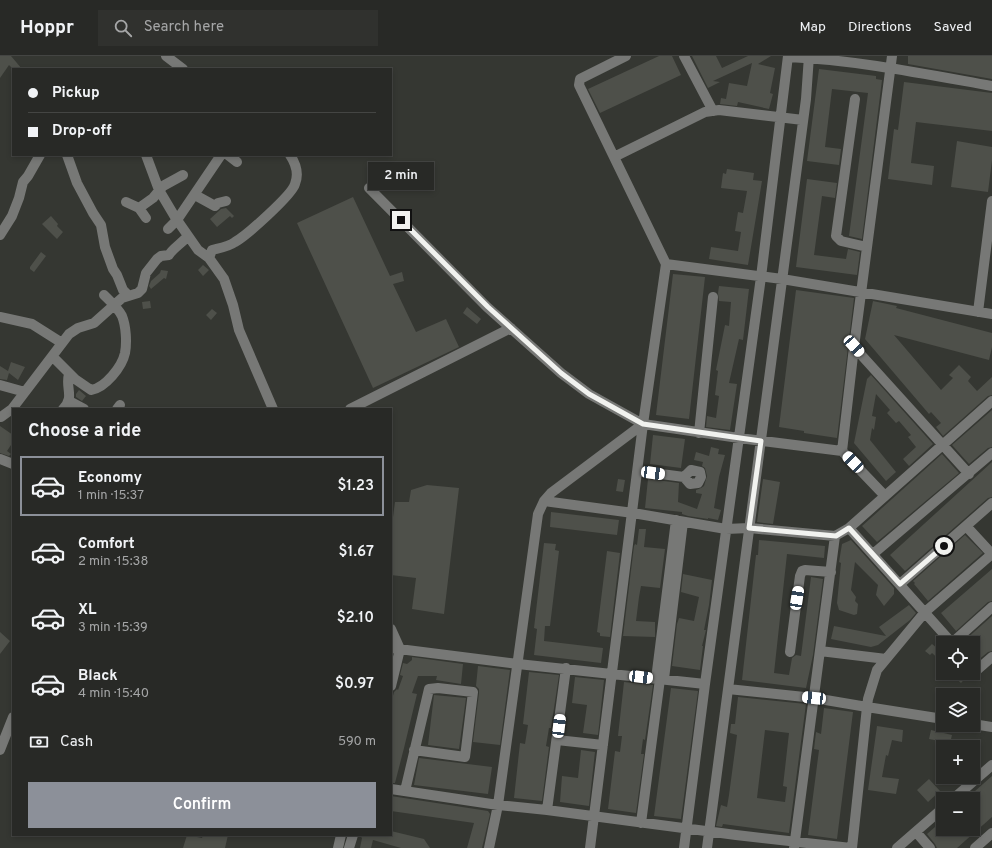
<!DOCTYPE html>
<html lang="en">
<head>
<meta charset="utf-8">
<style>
  :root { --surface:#282926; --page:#30312e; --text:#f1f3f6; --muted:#a5a6a7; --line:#444543; --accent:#8c9099 }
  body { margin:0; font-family:Overpass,sans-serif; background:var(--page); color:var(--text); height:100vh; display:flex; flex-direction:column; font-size:15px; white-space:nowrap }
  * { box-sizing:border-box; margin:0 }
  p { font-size:13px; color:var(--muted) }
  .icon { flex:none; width:22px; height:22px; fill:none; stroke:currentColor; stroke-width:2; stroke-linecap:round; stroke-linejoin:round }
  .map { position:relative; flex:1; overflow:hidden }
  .details { position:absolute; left:12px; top:352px; width:380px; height:428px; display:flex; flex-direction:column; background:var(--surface); border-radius:0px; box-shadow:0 2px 6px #0003,0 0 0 1px var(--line) }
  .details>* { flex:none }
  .guide { position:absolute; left:12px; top:12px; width:380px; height:88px; border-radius:0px; box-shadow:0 2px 6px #0003,0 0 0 1px var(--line); display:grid; align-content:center; height:88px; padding:0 16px; background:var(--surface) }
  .tools { position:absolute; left:936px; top:580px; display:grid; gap:8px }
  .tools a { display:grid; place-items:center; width:44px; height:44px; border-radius:0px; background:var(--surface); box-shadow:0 2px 6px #0003,0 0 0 1px var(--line); font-size:20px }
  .end { position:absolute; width:18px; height:18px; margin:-9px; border:5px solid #f1f2ef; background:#111; box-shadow:0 0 0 2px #111 }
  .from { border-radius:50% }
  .bubble { position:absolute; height:28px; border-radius:0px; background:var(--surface); box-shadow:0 2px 6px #0003,0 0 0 1px var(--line); font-size:13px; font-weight:600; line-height:28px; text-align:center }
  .car { position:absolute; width:12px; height:24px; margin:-12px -6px; border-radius:5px; box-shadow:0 0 3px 1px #0007; background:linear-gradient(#fff 24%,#345 0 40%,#fff 0 76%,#345 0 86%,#fff 0) }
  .guide b { display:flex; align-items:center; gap:14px; height:38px; font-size:15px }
  .guide b+b { border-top:1px solid var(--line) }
  .guide i { width:10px; height:10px; background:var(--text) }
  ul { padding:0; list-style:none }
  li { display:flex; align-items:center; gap:12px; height:60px; margin:0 8px 6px; padding:0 8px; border:2px solid transparent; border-radius:0px }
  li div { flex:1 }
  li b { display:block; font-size:15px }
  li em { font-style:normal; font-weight:600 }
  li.on { border-color:var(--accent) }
  li>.icon { width:36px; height:36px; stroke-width:1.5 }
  h2 { padding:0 16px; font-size:18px; line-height:48px }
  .pay { display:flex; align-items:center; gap:10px; height:44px; padding:0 16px; font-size:15px }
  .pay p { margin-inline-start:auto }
  .action { display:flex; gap:8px; margin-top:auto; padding:8px 16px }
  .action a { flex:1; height:46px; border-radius:0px; background:var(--accent); color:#fff; font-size:16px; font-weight:600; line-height:46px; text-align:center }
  header { display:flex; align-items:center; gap:24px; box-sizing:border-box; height:56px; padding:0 20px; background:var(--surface); border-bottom:1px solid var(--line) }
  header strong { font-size:19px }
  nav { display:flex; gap:22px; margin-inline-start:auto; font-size:14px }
  .search { width:280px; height:36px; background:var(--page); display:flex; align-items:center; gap:10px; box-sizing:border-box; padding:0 14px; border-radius:0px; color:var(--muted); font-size:15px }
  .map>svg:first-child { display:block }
  .building { fill:#4e504a; fill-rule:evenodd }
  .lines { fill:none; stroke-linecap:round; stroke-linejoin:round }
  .minor { stroke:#777876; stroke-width:10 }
  .route { stroke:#f1f2ef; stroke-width:5 }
</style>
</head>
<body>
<header>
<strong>Hoppr</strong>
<div class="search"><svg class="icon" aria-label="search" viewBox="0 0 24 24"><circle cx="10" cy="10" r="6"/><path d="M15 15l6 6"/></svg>Search here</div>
<nav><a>Map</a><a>Directions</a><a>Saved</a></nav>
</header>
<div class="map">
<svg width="992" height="792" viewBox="0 0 992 792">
  <rect width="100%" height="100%" fill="#353732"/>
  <!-- building -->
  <path class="building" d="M0,0H11L22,13H13L9,9L0,22Z
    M659,0H672L681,19L600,57L588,33Z
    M692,0H716L722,12L748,0H771L758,8L775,12L770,37L773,38L769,53L738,46L737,50L720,48L721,42L726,43L729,27L747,30L752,7L713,25L720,26L708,32Z
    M908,0H992V23L908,8Z
    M819,13L876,20V23L882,24L862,183L849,180L868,37L832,33L825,91L841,93L839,109L807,105Z
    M904,26L992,37V75L916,66L911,107L934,110L932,129L888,123L894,73L898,74Z
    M957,85L992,91V104L988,136L951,131Z
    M727,113L754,117L753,124L762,125L748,209L709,203L711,191L738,195L741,176L735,175L738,156L743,157L747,135L721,132L723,117L726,118Z
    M807,123L837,127L835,142L822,140L814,199L846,203L848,193L860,196L857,219L796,211Z
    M353,141L390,220L402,216L404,225L393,228L416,276L446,263L459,291L373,332L297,167Z
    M226,152L234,160L232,162L230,160L217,171L210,163L221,153Z
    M51,160L58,168L57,170L63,176L57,183L42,168Z
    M41,196L46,200L34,216L30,213V211Z
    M203,209L209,214L203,220L198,214Z
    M161,214L168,215L166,223L164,222L151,233L149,230L151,225L160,217Z
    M673,218L705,221L689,363L656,359Z
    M719,230L749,233L743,284L739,283L729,327L737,328L730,374L706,371L707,360L716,362L719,340L715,339L718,315L716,314L725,269L729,270L731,246L719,245L718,237Z
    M796,234L854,242L837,382L804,377V375L779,371Z
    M150,245L151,252L143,253L142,246Z
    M873,245L897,250L896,252L992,277V291L989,304L894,279L941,334L953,322L949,319L959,309L971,321L968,325L977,335L992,321V339L988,340L943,380L936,371L941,367L931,356L929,358L865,283Z
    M467,251L481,263L477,268L463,257Z
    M212,253L217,257L211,264L206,259Z
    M11,306L25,311L18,324L9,317L7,324L0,323V310L8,315Z
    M871,319L933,388L909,410L903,403L916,391L908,381L911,379L899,365L896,367L887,357L890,354L876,338L872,360L876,361L874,374L872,372L870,384L896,416L886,425L854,387L867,323Z
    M79,334L86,340L82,345L76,341V338Z
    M992,354V391L988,392L969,408L952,389Z
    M0,370L13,379V386L7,395L11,398L9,400L0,397Z
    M653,379L685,383L681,412L650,408Z
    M711,391L719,393L718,398L725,399L719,421L714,452L721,454L718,464L708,462V463L688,460L682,458V456L645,452L648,423L679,427L678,446L697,453L702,438L696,437V434L701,432L704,430L707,420L705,412L702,410L703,406L694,404L696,396L709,400Z
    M942,398L959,417L877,486L862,470Z
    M992,406V441L988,442L905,515L890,499Z
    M618,423L625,424L623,436L616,435Z
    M763,423L780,426L773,468L757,466Z
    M427,429L459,432L444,558L412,553L416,522L391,519V476L395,446H409L411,434Z
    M551,456L619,464L617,479L550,471Z
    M639,473H646L644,491L665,493L660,532L641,530L639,541L636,565L655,566V581L623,580L634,490L635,488L637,489Z
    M965,479L983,497L928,545L914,528L915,527L913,525Z
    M759,484L825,490L824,502L787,498L774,617L789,619L792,602L796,599L801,600L811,521L823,523L813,599L806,632L742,624L756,499H758Z
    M851,484L894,532V538L884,550L876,539L878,529L855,506L851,534L856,541L855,545L858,548L857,558L854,559L839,554L837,547L841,507L839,506L842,488Z
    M544,487L556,488L555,494L559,495L550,570H545L544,585L603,592L601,607L534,599L537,573L534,572Z
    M607,495L620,497L610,581L600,580V577L597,576Z
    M992,513V545L988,546L956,575L941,557Z
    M683,518L712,524L709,549L704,574H706L702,590H703L700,614L672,610L677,568L679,562L694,565L699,541L681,536Z
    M909,549L916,557L910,564L878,589L871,591L831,583L834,570L886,580L879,571Z
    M992,560V595L988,596L977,605L973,602V587H967L965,584Z
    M0,576L10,585L0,598Z
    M932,588L943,597V607L932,597L930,599L925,595Z
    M412,601L463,608L461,628L436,624L437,620H418L412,637L417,638L404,692L395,727H391V647L394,636L397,633L398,634L403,620L400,619L403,607L407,608L412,604Z
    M478,610L510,614L500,689L473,686L479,637V633L476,630Z
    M529,616L559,619L551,672H549L546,690L549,691L542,745L514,742L520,687L525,688L528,669L523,668Z
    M950,617H970L961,627Z
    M575,621L604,624L598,679L583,677L587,649L572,647Z
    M624,626L653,629L645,684L643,683L641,698H644L636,757L608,753L615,695L620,696L622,680H618Z
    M671,632L698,635L681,763L654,760Z
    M434,639L466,642L459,693L428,689Z
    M738,641L806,648L789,777L723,768L722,771L716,770L721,749L727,751L729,739L737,679L730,677L731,668H735ZM765,674L789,677L783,730L787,731L785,746L757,742Z
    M824,652L853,656L837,783L808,779L819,694L814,693L816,676L821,678Z
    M877,670L903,674L902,686L892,684L888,700L886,699L882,721L899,723L896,738L868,734Z
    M931,674L952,679L950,687L929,683Z
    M581,694L595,696L589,750L560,746L562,720L578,722Z
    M419,702L492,711L488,738L414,729Z
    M992,720V761L957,792H937L935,788L927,778L943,764V773H973V743H966Z
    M929,723L940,735L928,746L917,734Z
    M391,740L488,755L490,758L482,792H467L474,767L391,755Z
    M391,775L424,783L430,792H401L373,784L371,792H360L362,782L361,781V779H391Z
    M187,779L202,782L203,779H228L225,792H183Z"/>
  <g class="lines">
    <!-- minor -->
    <path class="minor" d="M166,0L183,13
      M684,0L713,55
      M788,1C857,4 925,18 992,30
      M855,43L836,180L841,185L867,191
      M67,99L77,127L93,157L101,169L105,191L113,213L117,219L123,234L129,240
      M146,99L159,134L175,161L198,194L209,202
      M228,99L237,106
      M614,101L705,56L719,54L803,64
      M369,132L487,251L561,317L589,338L643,368L739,382L842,395L885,440
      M195,139L215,150L218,147L226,145
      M126,146L139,152L146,162
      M139,152L153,142L163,130L183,119
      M168,173L177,164L221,99
      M0,179L12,160L19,142L23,126L28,120L40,99
      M666,208L782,223L992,258
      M978,256L992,145
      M0,261L32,268L62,287
      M854,291L969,418
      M53,301L75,323L91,334C105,332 122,311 125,297C127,286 126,270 122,260C118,252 110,245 104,239
      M0,329L25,336
      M69,345L84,353
      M63,353C75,341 65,332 69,318
      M117,353L120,349
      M273,353L239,274L233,249L224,223L209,202L212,194C220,192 228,191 235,186C246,180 292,139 295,128C299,118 296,108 290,99
      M350,353L511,272
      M1,361L12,353L69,278L78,272L94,267L122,242L138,237L142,233L146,217L157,203L161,200L169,199C171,194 183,186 188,180
      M699,377L713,241
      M842,395L854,291L892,0
      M0,403L13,408
      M638,415L684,421L690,428L698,427L701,421L700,416L691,414L684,421
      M544,445L633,457L726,473L749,472L835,480
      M966,470L992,498
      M873,498L992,397
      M900,528L992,447
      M391,573L400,593L391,630
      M952,587L849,472L992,345
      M952,587L992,551
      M391,592L518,608L705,628
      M820,595L886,603
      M790,596L797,542L800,520L802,515L805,514L831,516
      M973,610L977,614L992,601
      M656,623L676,464
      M664,623L683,466
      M728,633L814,642L867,651L852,792
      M943,663L867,651L868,643L877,614L925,556L992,498
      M973,668L992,671
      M557,684L603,689
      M0,694L13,661
      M391,733L498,749L547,754L736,779L851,792
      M405,735L429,633L438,632L473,636L465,701L414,694
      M953,743L992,709
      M547,754L566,612
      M641,767L660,623
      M916,776L930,792
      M338,792L341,779
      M349,792L353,779
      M489,792L498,749L538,458L544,445L551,437L643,368
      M590,792L643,368L666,208L579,29L580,23L626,0
      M684,792L705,628L761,221L788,0
      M707,792L806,43L809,0
      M794,792L835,480L849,472
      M897,792L943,752
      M975,792L992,777"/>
  </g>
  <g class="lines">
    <!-- route -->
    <path class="route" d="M401,164L488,251L561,317L589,338L643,368L761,385L749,472L836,480L849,472L900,528L944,490"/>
  </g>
</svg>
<div class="tools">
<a><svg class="icon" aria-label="locate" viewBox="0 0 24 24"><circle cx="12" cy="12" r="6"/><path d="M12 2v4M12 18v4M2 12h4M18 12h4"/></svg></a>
<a><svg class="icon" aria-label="layers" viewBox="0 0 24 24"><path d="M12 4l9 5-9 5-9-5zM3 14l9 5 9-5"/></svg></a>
<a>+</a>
<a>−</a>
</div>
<i class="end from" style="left:944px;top:490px"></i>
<i class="end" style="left:401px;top:164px"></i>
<div class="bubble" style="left:368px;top:106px;width:66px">2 min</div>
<i class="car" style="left:854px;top:290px;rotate:138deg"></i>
<i class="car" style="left:853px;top:406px;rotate:316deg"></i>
<i class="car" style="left:653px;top:417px;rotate:98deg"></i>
<i class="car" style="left:797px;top:542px;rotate:9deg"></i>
<i class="car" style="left:641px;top:621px;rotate:97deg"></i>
<i class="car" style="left:814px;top:642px;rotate:276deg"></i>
<i class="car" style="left:559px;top:670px;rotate:7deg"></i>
<div class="guide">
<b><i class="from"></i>Pickup</b>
<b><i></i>Drop-off</b>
</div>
<section class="details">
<h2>Choose a ride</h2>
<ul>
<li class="on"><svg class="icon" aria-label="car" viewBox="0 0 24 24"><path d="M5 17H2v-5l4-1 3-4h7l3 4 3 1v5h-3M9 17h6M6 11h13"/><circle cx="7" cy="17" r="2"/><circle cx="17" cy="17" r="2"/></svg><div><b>Economy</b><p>1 min · 15:37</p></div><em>$1.23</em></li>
<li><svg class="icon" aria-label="car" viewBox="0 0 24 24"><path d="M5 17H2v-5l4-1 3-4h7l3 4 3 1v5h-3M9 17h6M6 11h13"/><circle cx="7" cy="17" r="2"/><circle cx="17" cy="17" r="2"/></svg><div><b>Comfort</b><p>2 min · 15:38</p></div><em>$1.67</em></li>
<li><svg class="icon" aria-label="car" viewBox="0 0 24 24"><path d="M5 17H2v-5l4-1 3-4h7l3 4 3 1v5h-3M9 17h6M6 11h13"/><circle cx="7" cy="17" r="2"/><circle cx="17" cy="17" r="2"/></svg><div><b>XL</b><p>3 min · 15:39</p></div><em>$2.10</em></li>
<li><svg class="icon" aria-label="car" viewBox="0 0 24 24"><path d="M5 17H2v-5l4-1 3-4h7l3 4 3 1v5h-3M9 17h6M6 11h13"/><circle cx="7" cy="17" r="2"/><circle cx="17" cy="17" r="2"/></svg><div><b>Black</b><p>4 min · 15:40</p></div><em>$0.97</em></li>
</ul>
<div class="pay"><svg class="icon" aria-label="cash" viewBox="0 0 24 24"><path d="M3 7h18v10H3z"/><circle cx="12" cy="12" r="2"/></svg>Cash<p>590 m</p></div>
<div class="action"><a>Confirm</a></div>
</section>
</div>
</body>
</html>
